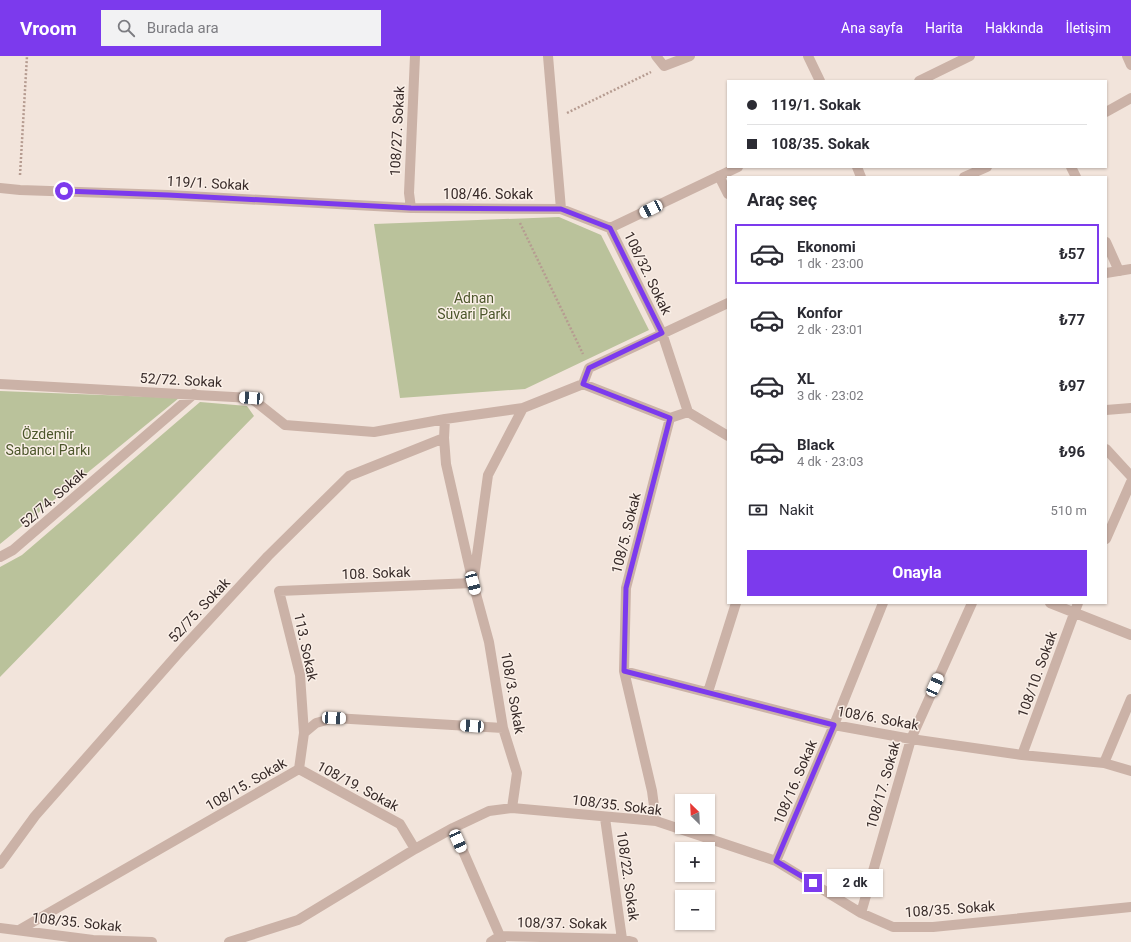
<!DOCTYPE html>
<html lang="tr">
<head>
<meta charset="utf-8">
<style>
  :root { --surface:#fff; --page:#f2f2f3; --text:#2b2b33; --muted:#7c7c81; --line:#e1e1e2; --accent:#7c3aed }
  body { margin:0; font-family:Roboto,sans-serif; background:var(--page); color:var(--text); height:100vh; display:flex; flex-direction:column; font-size:15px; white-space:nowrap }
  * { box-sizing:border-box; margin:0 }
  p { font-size:13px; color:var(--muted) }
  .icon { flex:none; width:22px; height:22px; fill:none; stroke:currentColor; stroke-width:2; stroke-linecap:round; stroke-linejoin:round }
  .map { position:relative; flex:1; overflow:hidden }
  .details { position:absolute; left:727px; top:120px; width:380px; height:428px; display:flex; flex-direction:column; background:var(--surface); border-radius:0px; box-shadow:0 1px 3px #0004 }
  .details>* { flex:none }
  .guide { position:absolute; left:727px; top:24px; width:380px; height:88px; border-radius:0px; box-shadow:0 1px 3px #0004; display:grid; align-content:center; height:88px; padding:0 20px; background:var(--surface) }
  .needle { width:26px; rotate:336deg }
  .controls { position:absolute; left:675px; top:738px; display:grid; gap:8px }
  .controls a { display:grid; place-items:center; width:40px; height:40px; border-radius:0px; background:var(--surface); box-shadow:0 1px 3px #0004; font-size:20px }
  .end { position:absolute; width:18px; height:18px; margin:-9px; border:5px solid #7c3aed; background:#fff; box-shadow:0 0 0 2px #fff }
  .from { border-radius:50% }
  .bubble { position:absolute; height:28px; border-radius:0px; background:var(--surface); box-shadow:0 1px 3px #0004; font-size:13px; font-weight:700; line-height:28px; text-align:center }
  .car { position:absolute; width:12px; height:24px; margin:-12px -6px; border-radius:5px; box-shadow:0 0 3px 1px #0007; background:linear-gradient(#fff 24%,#345 0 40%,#fff 0 76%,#345 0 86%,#fff 0) }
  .guide b { display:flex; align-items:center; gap:14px; height:38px; font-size:15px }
  .guide b+b { border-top:1px solid var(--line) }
  .guide i { width:10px; height:10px; background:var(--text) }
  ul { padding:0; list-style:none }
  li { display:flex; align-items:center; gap:12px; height:60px; margin:0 8px 6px; padding:0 12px; border:2px solid transparent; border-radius:0px }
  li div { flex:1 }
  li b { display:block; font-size:15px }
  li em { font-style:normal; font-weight:700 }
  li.active { border-color:var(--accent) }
  li>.icon { width:36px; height:36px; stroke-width:1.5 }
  h2 { padding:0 20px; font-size:18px; line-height:48px }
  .pay { display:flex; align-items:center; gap:10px; height:44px; padding:0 20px; font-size:15px }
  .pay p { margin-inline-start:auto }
  .action { display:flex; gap:8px; margin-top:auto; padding:8px 20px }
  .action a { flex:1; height:46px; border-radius:0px; background:var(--accent); color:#fff; font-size:16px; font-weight:700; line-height:46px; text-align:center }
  header { display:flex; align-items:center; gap:24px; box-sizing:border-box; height:56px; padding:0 20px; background:var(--accent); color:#fff }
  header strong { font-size:19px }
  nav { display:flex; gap:22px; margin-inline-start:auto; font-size:14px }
  .search { width:280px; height:36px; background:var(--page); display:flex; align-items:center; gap:10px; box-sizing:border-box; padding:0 14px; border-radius:0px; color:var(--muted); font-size:15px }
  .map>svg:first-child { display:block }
  .green { fill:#bac29b }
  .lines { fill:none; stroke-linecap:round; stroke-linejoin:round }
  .path { stroke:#b69c91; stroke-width:2.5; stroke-dasharray:2 2; stroke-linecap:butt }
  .service { stroke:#cbb2a7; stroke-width:10 }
  .minor { stroke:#cbb2a7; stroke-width:10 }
  .route { stroke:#7c3aed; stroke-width:5 }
  .labels { text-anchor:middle; stroke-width:3; stroke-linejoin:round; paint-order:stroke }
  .street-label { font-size:14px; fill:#372a28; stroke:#faefe7 }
  .park-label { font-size:14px; fill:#4c562b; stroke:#faefe7 }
</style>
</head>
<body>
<header>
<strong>Vroom</strong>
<div class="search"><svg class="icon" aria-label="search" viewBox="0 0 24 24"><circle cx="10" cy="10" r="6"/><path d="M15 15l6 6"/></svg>Burada ara</div>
<nav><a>Ana sayfa</a><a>Harita</a><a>Hakkında</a><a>İletişim</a></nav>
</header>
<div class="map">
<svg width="1131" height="886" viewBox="0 0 1131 886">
  <rect width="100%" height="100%" fill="#f2e4db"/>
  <!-- green -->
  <path class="green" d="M559,161L601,179L649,274L525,333L400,342L374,168Z
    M0,335L179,342L0,488Z
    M200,346L247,350L254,360L0,621V511L22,499Z"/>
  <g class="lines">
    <!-- path -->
    <path class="path" d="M567,57L651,16
      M20,119L27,0
      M520,167L583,298"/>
    <!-- service -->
    <path class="service" d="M1071,111L1076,121
      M719,120L728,138
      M1106,186L1119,215"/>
    <!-- minor -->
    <path class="minor" d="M548,0L561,153
      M656,0L664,10L690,0
      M808,0L820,25
      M1127,0L1131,9
      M919,25L970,0
      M1106,56L1131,42
      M857,111L861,121
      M964,121L987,111
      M0,132L20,134L168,139L411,152L561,153L610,172L662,277L688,356
      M411,152L409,137L415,0
      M610,172L738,111
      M1106,217L1131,213
      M0,328L251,342L285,369L374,376L445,363L523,352L583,328L589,312L728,247
      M583,328L670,362L688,356L728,380
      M1106,354L1131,352
      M444,382L446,408L473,527L489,586L503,672L517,717L512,752
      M1106,393L1131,420
      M1106,483L1131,426
      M0,501L13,494L194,338
      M474,521L488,419L523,352
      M1050,547L1131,579
      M624,615L834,669L911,683L1022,699L1104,707L1131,715
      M708,636L736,547
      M304,677L300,619L279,535L473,527
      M1022,699L1078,547
      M1104,707L1131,643
      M299,713L400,768L415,793
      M605,762L622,883
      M656,765L652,735L624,615L626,532L670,362
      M453,772L500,880L501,886
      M776,805L834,669L883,547
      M0,808L35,760L183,592L268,500L349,420L444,382L445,363
      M861,857L911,683L972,547
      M0,872L93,884L152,886
      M19,874L299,713L304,677L316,667L334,662L503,672
      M229,886L298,864L415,793L453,772L489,755L512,752L656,765L776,805L861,857L893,871H933L1131,851
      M491,886L500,880L622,883L633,886"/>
  </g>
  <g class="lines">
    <!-- route -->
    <path class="route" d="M64,135L168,139L411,152L561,153L610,172L662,277L589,312L583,328L670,362L626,532L624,615L834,669L776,805L813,827"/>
  </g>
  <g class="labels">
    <!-- street labels -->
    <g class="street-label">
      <text transform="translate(397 75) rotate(-87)" y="5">108/27. Sokak</text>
      <text transform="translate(208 127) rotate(3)" y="5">119/1. Sokak</text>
      <text x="488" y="143">108/46. Sokak</text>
      <text transform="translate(648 217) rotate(64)" y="5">108/32. Sokak</text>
      <text transform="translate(181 324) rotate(3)" y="5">52/72. Sokak</text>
      <text transform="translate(53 442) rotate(-41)" y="5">52/74. Sokak</text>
      <text transform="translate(626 477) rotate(-76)" y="5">108/5. Sokak</text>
      <text transform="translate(376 517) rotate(-2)" y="5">108. Sokak</text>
      <text transform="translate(199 554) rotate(-47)" y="5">52/75. Sokak</text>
      <text transform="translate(306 591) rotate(78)" y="5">113. Sokak</text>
      <text transform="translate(1037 618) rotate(-70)" y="5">108/10. Sokak</text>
      <text transform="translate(513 637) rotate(80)" y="5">108/3. Sokak</text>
      <text transform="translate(878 662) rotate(10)" y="5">108/6. Sokak</text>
      <text transform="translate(795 726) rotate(-67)" y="5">108/16. Sokak</text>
      <text transform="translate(246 728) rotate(-30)" y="5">108/15. Sokak</text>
      <text transform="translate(883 729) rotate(-74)" y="5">108/17. Sokak</text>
      <text transform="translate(358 730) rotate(28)" y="5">108/19. Sokak</text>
      <text transform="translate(617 749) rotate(7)" y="5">108/35. Sokak</text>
      <text transform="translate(628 820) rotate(82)" y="5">108/22. Sokak</text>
      <text transform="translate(950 853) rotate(-4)" y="5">108/35. Sokak</text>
      <text transform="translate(77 866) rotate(6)" y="5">108/35. Sokak</text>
      <text transform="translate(562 867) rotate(1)" y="5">108/37. Sokak</text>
    </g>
    <!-- park labels -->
    <g class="park-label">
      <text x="474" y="247">Adnan<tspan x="474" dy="16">Süvari Parkı</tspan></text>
      <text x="48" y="383">Özdemir<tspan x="48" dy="16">Sabancı Parkı</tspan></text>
    </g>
  </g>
</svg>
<div class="controls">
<a><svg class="needle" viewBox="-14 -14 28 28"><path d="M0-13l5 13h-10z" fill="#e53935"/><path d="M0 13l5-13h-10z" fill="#7c7c81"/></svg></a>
<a>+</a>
<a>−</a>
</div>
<i class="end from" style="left:64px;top:135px"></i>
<i class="end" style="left:813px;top:827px"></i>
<div class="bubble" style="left:827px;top:813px;width:56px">2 dk</div>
<i class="car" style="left:651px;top:153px;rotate:244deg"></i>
<i class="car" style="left:251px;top:342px;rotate:274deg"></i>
<i class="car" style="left:473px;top:527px;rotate:165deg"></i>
<i class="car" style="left:935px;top:629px;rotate:24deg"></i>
<i class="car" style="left:334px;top:662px;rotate:93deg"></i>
<i class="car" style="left:472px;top:670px;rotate:274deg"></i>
<i class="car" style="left:458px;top:785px;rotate:156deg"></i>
<div class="guide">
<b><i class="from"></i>119/1. Sokak</b>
<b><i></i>108/35. Sokak</b>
</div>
<section class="details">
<h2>Araç seç</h2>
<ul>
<li class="active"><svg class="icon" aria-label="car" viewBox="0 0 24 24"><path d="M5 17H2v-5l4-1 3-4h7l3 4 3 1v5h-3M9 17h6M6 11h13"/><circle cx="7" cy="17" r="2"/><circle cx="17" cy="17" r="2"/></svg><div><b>Ekonomi</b><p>1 dk · 23:00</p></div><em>₺57</em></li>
<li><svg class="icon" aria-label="car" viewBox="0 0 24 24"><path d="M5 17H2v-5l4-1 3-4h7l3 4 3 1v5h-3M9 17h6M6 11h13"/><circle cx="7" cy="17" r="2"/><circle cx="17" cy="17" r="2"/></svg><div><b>Konfor</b><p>2 dk · 23:01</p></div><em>₺77</em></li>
<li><svg class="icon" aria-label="car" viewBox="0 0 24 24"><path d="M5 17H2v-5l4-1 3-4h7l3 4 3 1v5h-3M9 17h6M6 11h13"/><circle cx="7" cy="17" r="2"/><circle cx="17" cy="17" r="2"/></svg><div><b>XL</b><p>3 dk · 23:02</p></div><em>₺97</em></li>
<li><svg class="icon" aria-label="car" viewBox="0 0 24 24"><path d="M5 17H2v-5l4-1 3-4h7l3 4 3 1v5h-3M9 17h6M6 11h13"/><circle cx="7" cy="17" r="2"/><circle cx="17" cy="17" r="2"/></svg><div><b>Black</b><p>4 dk · 23:03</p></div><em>₺96</em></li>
</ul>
<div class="pay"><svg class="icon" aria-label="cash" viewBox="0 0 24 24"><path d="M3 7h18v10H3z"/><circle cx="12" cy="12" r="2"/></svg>Nakit<p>510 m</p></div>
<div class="action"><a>Onayla</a></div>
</section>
</div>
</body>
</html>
